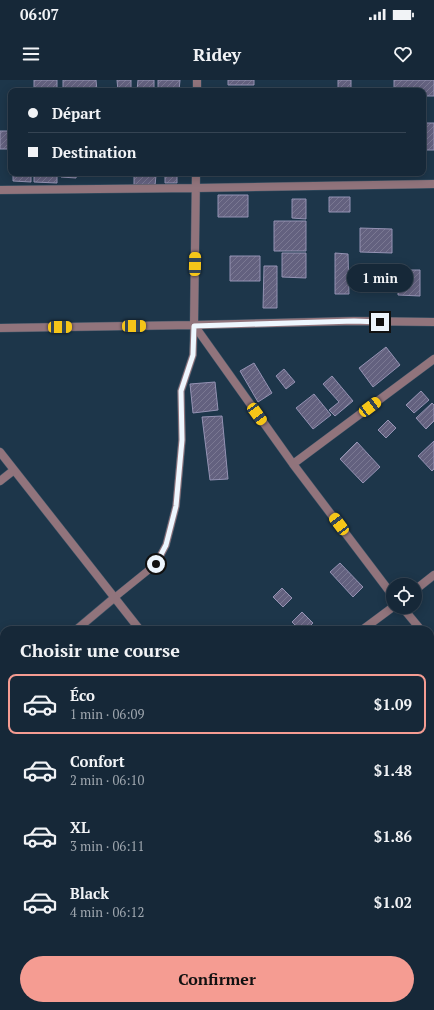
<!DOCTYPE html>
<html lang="fr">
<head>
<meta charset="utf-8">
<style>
  :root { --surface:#162838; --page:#1f3040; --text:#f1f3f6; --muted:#9ea6ae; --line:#354453; --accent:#f59c92 }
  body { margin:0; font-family:"PT Serif",serif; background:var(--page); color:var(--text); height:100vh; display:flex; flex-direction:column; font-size:15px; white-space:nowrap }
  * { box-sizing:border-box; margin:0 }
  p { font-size:13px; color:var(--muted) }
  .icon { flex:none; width:22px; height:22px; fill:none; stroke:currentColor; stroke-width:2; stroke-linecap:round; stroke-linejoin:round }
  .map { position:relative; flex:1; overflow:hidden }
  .side { position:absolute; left:0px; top:546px; width:434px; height:384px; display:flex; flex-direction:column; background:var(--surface); border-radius:12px 12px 0 0; box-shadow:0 2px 10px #0003,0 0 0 1px var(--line) }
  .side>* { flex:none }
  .banner { position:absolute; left:8px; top:8px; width:418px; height:88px; border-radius:8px; box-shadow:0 2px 10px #0003,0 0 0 1px var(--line); display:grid; align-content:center; height:88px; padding:0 20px; background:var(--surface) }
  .fabs { position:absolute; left:386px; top:498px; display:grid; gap:8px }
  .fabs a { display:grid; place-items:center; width:36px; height:36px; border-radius:50%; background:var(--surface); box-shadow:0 2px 10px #0003,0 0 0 1px var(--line); font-size:20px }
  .end { position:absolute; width:18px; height:18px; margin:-9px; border:5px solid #edf6fe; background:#111; box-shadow:0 0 0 2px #111 }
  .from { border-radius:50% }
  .bubble { position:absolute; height:28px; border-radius:14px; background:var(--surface); box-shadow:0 2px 10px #0003,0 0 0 1px var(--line); font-size:13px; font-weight:700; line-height:28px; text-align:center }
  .car { position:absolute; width:12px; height:24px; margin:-12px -6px; border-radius:5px; box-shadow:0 0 3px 1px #0007; background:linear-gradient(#f5c518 24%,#345 0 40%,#f5c518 0 76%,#345 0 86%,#f5c518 0) }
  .banner b { display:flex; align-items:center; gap:14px; height:38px; font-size:15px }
  .banner b+b { border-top:1px solid var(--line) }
  .banner i { width:10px; height:10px; background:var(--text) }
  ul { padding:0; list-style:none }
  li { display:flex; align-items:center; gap:12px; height:60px; margin:0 8px 6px; padding:0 12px; border:2px solid transparent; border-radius:8px }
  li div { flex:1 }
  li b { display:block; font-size:15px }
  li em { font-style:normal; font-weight:700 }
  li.on { border-color:var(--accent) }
  li>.icon { width:36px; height:36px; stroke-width:1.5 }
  h2 { padding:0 20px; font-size:18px; line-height:48px }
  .cta { display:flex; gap:8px; margin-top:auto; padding:8px 20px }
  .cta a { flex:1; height:46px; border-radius:24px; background:var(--accent); color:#111; font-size:16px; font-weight:700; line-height:46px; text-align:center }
  .status { display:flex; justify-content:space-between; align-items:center; height:28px; padding:0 20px; background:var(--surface); direction:ltr }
  .status svg { height:11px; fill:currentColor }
  header { display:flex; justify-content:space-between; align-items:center; height:52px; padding:0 20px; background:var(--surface); font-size:18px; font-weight:700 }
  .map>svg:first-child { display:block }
  .building { fill:url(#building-hatch); stroke:#9593b4 }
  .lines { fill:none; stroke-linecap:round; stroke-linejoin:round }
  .service-casing { stroke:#3e5567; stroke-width:8 }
  .minor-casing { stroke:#3e5567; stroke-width:9 }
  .tertiary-casing { stroke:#3e5567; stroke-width:9 }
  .service { stroke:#91747c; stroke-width:7 }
  .minor { stroke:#91747c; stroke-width:8 }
  .tertiary { stroke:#91747c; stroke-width:8 }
  .route { stroke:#edf6fe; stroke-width:5 }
</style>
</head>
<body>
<div class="status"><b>06:07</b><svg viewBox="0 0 49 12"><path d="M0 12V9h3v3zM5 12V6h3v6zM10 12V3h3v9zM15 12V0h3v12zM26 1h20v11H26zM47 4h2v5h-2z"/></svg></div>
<header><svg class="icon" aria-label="menu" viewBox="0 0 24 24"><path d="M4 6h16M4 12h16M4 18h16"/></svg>Ridey<svg class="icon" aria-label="heart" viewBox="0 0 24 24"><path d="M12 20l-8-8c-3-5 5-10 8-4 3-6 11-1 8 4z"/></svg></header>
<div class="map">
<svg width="434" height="930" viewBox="0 0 434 930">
  <defs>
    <pattern id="building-hatch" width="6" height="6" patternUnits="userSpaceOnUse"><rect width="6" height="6" fill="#63617f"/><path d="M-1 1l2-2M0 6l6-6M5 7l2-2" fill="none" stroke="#7a7892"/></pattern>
  </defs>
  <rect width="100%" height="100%" fill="#1d364a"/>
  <!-- building -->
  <path class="building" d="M34,0H57V11H34Z
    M63,0H96L97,11H63Z
    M117,0H131V11H118Z
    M138,0H154V11H137Z
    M158,0H180L179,11H158Z
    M228,0H254V5H228Z
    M338,0H351V11H338Z
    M394,0H434V16H423V11H394Z
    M423,43H434V70H423Z
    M0,51H11V69H0Z
    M13,93H31V102L13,101Z
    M34,93H57V103L34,102Z
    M61,93H77L76,98L61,97Z
    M165,93H177V103H165Z
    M309,93H330V95H309Z
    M379,93H394V96H379Z
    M134,94L156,95L155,106H134Z
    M218,115H248V137H218Z
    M329,117H350V132H329Z
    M292,119H306V139L292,138Z
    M274,141H306V171H274Z
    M360,148L392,149V173L360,172Z
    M282,173H306V198L282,197Z
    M335,173L348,174L349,214H335Z
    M230,176H260V201H230Z
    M264,186H277V228H263Z
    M398,190H420V216L398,215Z
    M386,267L400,285L373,307L359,288Z
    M254,283L272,313L258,322L240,291Z
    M284,289L295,302L286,309L276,296Z
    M332,296L353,321L335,336L329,330L339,322L323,304Z
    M215,302L218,330L193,333L190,304Z
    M421,311L429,320L414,333L406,325Z
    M314,314L331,335L313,349L296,328Z
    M432,323L434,325V341L426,349L416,338Z
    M222,336L228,399L210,400L202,337Z
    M388,340L396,348L386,358L378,350Z
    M434,361V389L432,391L418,376Z
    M357,362L380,387L363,403L340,379Z
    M340,483L363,507L353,517L330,492Z
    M282,508L292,518L283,527L273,517Z
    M302,532L313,543L306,550H300L292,542Z
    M430,592L434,596V605L430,609Z
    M434,649V684L433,685L430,681V653Z"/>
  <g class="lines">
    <!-- service casing -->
    <g class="service-casing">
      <path id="service" d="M114,518L156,484L166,465L176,426L182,360L181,311L193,275L194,245"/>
    </g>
    <!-- minor casing -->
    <g class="minor-casing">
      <path id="minor" d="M197,11V0
        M196,93L194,245L293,384L393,516
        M0,110L196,108L434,104
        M0,248L194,245L354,241L434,242
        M0,372L140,550
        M293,384L434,279
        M0,401L14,390
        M415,510L434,495
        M402,527L421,550
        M76,550L114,518
        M362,550L393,527
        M430,561L434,566
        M0,613L4,610
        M0,673L4,678
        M0,834L4,830
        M430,836L434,839
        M215,926L221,930"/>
    </g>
    <!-- tertiary casing -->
    <g class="tertiary-casing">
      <path id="tertiary" d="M430,722L434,718
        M168,930L173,926"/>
    </g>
    <!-- service -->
    <use href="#service" class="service"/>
    <!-- minor -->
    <use href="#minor" class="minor"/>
    <!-- tertiary -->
    <use href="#tertiary" class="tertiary"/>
  </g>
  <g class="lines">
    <!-- route -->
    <path class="route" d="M156,484L166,465L176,426L182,360L181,311L193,275L194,246L354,241L380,242"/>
  </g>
</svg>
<div class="fabs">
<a><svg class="icon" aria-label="locate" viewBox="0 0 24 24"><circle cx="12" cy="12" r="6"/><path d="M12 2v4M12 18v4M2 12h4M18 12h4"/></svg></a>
</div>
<i class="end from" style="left:156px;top:484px"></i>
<i class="end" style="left:380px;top:242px"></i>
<div class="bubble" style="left:347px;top:184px;width:66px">1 min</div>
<i class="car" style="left:195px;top:184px;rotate:1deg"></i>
<i class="car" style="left:134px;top:246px;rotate:89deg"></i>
<i class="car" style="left:60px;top:247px;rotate:89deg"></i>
<i class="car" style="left:370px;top:327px;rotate:53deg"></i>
<i class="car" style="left:257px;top:334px;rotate:144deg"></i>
<i class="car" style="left:339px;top:444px;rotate:323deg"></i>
<div class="banner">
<b><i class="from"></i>Départ</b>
<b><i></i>Destination</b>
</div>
<section class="side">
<h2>Choisir une course</h2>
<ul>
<li class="on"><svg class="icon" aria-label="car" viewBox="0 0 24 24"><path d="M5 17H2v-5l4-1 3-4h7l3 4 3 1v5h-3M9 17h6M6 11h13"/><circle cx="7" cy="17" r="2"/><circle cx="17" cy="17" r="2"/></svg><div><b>Éco</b><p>1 min · 06:09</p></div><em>$1.09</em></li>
<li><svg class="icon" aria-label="car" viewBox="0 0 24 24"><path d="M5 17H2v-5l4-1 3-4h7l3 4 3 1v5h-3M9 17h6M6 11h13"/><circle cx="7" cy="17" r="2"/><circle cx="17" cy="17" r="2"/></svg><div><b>Confort</b><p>2 min · 06:10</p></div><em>$1.48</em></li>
<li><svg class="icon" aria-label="car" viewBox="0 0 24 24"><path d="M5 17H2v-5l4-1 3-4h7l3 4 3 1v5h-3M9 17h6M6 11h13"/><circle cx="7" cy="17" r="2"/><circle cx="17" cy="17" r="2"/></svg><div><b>XL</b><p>3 min · 06:11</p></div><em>$1.86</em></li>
<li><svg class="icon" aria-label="car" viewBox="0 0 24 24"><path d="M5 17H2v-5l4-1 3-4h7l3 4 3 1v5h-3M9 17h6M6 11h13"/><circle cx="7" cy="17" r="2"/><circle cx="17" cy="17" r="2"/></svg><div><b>Black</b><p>4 min · 06:12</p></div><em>$1.02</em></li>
</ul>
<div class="cta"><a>Confirmer</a></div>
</section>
</div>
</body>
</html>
